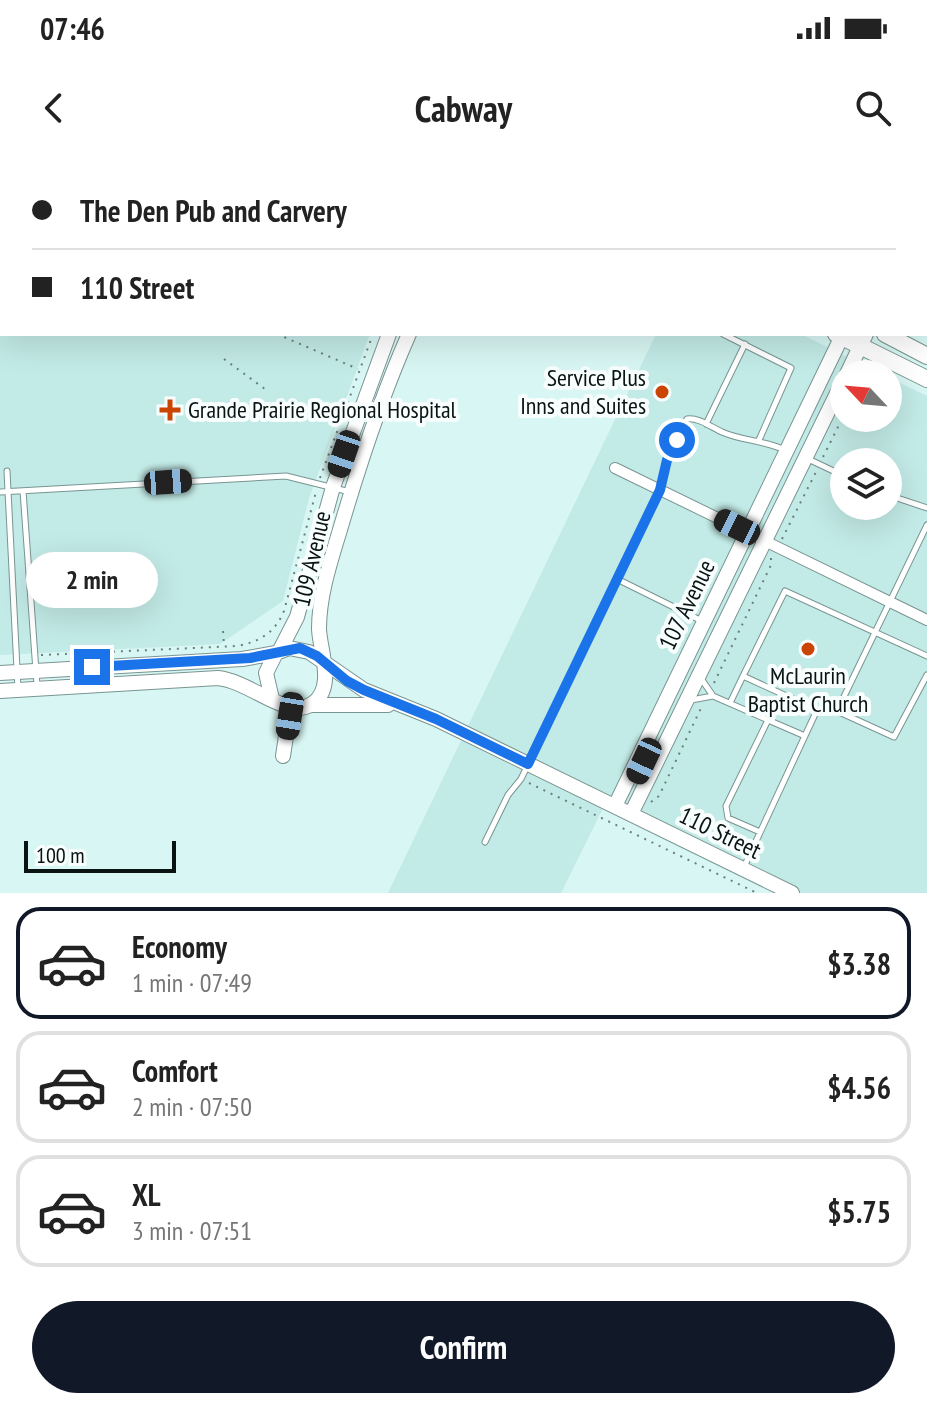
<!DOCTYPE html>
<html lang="en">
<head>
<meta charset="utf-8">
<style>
  :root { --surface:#fff; --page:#f2f2f2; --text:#222; --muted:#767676; --line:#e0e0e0; --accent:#111827 }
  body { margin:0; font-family:"PT Sans Narrow",sans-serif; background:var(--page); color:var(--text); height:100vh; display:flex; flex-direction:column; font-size:30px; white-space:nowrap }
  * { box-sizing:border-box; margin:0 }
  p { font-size:26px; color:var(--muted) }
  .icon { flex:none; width:44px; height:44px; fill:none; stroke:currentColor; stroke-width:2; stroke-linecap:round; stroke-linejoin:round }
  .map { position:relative; height:733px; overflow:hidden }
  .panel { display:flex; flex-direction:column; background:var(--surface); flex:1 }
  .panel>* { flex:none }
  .top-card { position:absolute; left:0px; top:0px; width:928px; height:176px; box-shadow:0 8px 32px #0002; display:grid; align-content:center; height:176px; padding:0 32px; background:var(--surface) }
  .needle { width:52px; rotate:296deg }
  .buttons { position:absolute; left:830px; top:200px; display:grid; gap:16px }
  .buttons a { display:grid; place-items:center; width:72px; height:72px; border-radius:50%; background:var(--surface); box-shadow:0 8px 32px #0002; font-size:40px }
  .scale { position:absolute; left:24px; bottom:20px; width:152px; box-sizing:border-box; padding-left:8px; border:4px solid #081312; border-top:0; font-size:22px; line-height:28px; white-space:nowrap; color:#081312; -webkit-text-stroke:6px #f8fefd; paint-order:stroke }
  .end { position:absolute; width:36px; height:36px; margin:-18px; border:10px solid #1a73e8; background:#fff; box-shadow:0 0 0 4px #fff }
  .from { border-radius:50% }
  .bubble { position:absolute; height:56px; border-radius:28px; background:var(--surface); box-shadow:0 8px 32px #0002; font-size:26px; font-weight:700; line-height:56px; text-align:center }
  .car { position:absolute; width:24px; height:48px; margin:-24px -12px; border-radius:10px; box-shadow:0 0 6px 2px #0007; background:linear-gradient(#222 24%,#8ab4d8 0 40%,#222 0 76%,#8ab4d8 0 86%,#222 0) }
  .top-card b { display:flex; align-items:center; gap:28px; height:76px; font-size:30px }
  .top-card b+b { border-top:2px solid var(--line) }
  .top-card i { width:20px; height:20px; background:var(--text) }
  ul { padding:14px 0 0; list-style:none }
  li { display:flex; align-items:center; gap:24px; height:112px; margin:0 16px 12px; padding:0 16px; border:4px solid var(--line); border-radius:24px }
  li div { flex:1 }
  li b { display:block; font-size:30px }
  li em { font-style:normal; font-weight:700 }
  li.selected { border-color:var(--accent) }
  li>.icon { width:72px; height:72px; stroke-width:1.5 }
  .primary-button { display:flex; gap:16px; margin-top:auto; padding:16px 32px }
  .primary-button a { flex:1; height:92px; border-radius:48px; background:var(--accent); color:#fff; font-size:32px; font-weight:700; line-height:92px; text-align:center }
  .status { display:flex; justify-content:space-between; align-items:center; height:56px; padding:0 40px; background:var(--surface); direction:ltr }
  .status svg { height:22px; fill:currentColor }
  header { display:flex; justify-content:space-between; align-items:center; height:104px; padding:0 32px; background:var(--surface); font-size:36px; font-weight:700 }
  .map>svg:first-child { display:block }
  .built { fill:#c2eae6; fill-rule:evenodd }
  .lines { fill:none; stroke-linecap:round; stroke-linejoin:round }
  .lane-casing { stroke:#799592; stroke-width:7 }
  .street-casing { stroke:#799592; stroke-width:12 }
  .secondary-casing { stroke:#799592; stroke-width:16 }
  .primary-casing { stroke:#799592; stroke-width:18 }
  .path { stroke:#6b807e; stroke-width:2; stroke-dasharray:2 6; stroke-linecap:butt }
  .lane { stroke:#fff; stroke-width:5 }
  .street { stroke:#fff; stroke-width:10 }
  .secondary { stroke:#fff; stroke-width:14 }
  .primary { stroke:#fff; stroke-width:16 }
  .route { stroke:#1a73e8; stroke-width:10 }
  .poi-dot { fill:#ca4404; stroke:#f8fefd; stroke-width:3 }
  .labels { text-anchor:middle; stroke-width:8; stroke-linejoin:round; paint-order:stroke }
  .poi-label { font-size:24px; fill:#081312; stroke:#f8fefd; text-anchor:end }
  .street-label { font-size:24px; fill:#081312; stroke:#f8fefd }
</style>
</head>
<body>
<div class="status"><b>07:46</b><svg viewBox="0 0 49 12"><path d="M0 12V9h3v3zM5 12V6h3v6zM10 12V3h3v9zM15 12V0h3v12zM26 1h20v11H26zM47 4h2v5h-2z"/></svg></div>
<header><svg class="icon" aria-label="back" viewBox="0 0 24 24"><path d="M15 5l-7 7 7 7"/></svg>Cabway<svg class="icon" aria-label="search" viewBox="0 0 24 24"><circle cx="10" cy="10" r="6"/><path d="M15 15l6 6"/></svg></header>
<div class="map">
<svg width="927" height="733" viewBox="0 0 927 733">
  <rect width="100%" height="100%" fill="#d8f6f3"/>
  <!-- built -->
  <path class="built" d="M0,0L377,2H2V174H370L309,338L283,441L220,484L0,495Z
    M656,174H801L882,214H844V258H888V217L927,236V733H792L606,642L561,733H388ZM844,302H888V346H844Z"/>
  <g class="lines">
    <!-- lane casing -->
    <g class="lane-casing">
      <path id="lane" d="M639,0L643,2
        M926,73L927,74
        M723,174L791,208L759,280
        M706,264L745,184
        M806,298L844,316
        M7,311L18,529
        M23,331L37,525
        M0,332L286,316L350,332
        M888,335L927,348
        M617,419L702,461
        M743,516L785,431L927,496
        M700,517L713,536L768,560
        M691,540L713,536
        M730,543L743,516L817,550
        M837,551L894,577L927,515
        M760,672L728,658L726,646L768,560L805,576
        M485,682L508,635L521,619L660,330L667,300L687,259C698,257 711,267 722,272C742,281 764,280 785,290
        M744,707L817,550L837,551L927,365"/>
    </g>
    <!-- street casing -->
    <g class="street-casing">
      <path id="street" d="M926,130H927
        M615,308L927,460"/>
    </g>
    <!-- secondary casing -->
    <g class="secondary-casing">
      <path id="secondary" d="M496,2L497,0
        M847,214L866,174
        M280,490L297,457L333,327L389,174
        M0,513L242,499L276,493
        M0,531L218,518C252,522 287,560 312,544C336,528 320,492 319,469C319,433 332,397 342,363C361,299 382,235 409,174
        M272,539L266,513L276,493L289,488L309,492L364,530L436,559L792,733
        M311,545H388
        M283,596L290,549
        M615,646L843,174
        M631,654L844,219"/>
    </g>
    <!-- primary casing -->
    <g class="primary-casing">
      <path id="primary" d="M480,0L485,2
        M526,0L530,2
        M836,174L927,219
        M885,174L927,196"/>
    </g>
    <!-- path -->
    <path class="path" d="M220,0V2
      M418,0L423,2
      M652,0L656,2
      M204,2L211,0
      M730,2L732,0
      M0,12H2
      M926,34L927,33
      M926,157H927
      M277,174L358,209
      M224,199L269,232
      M864,214L866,210
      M823,297L844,255
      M320,318L373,174
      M782,379L817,310
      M223,471L224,485
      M41,495L237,486C259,482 275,473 284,451L316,332
      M714,523L771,405V398
      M529,623L757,733
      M651,642L659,636L702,546"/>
    <!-- lane -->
    <use href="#lane" class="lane"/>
    <!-- street -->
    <use href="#street" class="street"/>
    <!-- secondary -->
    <use href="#secondary" class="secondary"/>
    <!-- primary -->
    <use href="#primary" class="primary"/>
  </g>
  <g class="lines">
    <!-- route -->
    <path class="route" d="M92,507L250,498L300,488L317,496L347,521L364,530L436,559L528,604L660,330L667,300L677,280"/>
  </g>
  <!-- markers -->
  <g class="poi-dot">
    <circle cx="662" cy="232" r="8"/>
    <path d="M166 238h8v8h8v8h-8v8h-8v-8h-8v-8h8z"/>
    <circle cx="808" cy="489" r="8"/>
  </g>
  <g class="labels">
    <!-- poi labels -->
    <g class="poi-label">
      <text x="646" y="226">Service Plus<tspan x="646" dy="28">Inns and Suites</tspan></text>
      <text x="188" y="258" text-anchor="start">Grande Prairie Regional Hospital</text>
      <text x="808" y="524" text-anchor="middle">McLaurin<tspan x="808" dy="28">Baptist Church</tspan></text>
    </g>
    <!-- street labels -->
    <g class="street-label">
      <text transform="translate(312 399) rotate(-77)" y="8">109 Avenue</text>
      <text transform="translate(687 445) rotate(-64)" y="8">107 Avenue</text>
      <text transform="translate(720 673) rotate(26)" y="8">110 Street</text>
    </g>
  </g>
</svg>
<div class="buttons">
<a><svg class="needle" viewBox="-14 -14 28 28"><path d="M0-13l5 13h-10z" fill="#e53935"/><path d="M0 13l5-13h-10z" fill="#767676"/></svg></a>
<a><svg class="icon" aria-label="layers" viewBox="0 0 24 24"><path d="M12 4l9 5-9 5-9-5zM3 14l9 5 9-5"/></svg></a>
</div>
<div class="scale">100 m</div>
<i class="end from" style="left:677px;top:280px"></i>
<i class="end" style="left:92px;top:507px"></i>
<div class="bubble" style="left:26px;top:392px;width:132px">2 min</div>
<i class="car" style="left:344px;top:294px;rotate:199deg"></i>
<i class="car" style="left:168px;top:322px;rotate:86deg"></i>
<i class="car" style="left:737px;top:367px;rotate:296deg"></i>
<i class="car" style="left:290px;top:556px;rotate:189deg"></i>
<i class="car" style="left:644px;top:601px;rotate:205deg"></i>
<div class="top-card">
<b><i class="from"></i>The Den Pub and Carvery</b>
<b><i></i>110 Street</b>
</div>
</div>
<section class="panel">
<ul>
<li class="selected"><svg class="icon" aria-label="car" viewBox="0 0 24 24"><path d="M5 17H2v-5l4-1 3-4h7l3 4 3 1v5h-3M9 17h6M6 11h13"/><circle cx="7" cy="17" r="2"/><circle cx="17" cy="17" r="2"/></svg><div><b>Economy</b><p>1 min · 07:49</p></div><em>$3.38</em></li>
<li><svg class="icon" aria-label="car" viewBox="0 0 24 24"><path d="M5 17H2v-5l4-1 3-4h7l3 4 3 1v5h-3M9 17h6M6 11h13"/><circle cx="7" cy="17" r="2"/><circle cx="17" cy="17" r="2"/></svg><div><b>Comfort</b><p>2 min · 07:50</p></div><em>$4.56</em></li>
<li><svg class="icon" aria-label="car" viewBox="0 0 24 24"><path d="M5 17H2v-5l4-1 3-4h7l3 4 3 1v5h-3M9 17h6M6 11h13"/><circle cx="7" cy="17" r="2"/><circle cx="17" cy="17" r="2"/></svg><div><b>XL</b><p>3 min · 07:51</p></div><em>$5.75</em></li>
</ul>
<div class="primary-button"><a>Confirm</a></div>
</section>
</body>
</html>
